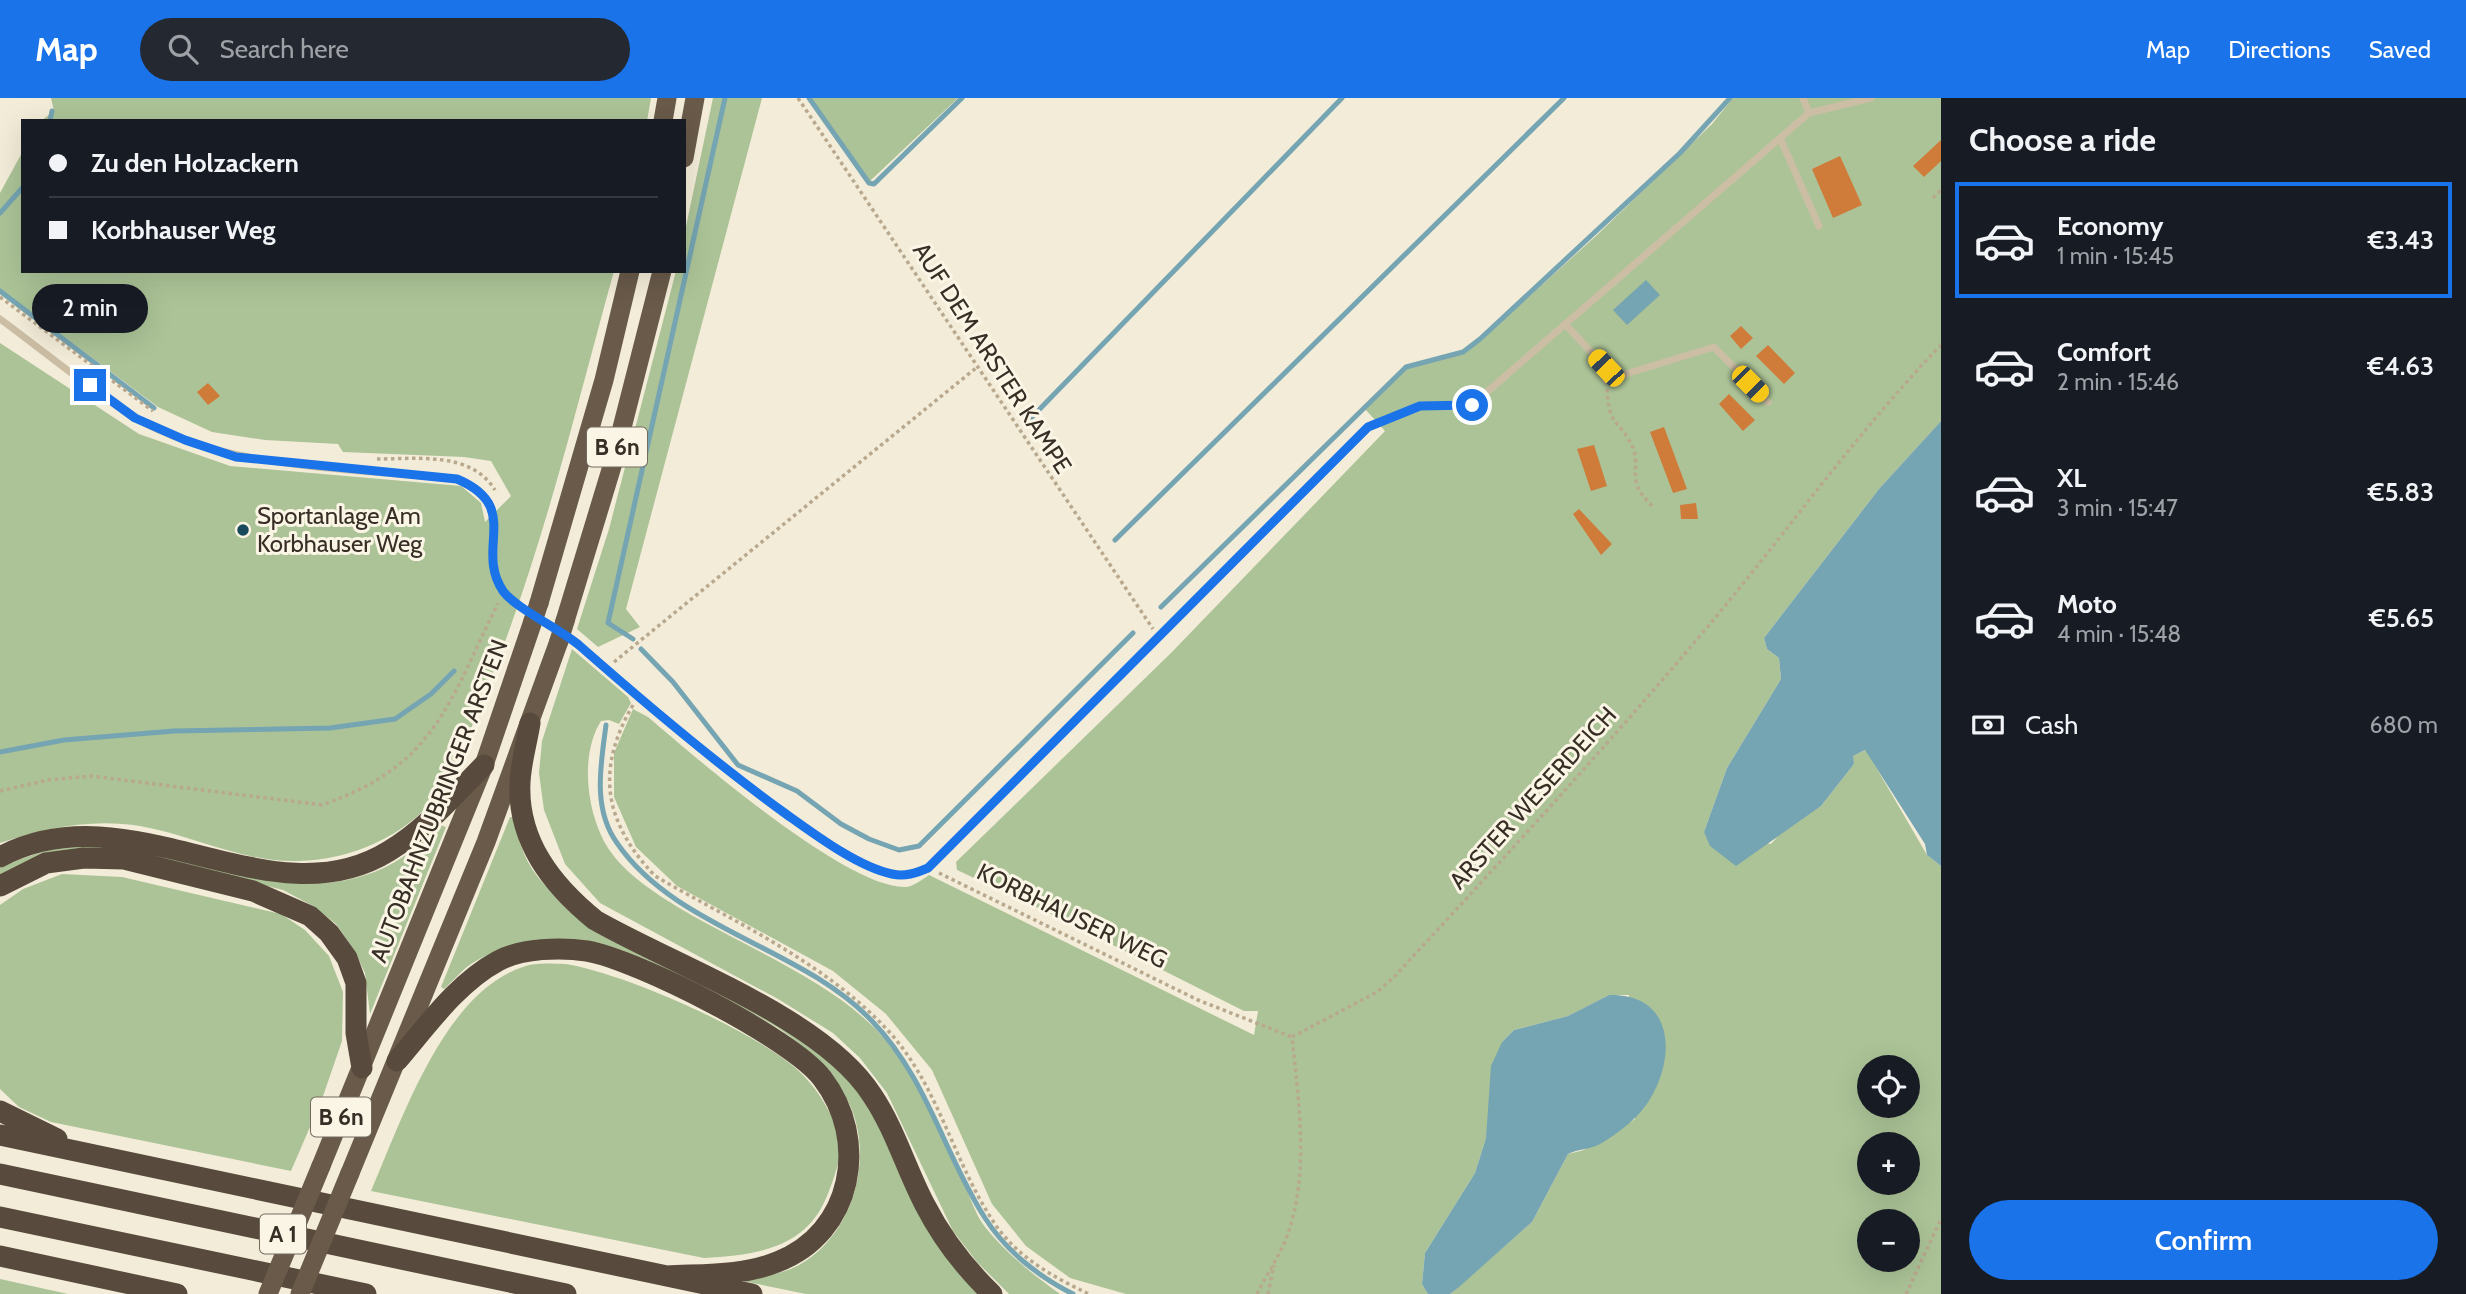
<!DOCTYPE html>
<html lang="en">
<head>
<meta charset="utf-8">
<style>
  :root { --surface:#171b24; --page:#242831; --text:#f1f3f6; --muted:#9ea1a6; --line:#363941; --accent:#1a73e8 }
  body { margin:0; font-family:Cabin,sans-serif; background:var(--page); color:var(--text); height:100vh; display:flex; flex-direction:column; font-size:26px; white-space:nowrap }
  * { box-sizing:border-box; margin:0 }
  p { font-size:23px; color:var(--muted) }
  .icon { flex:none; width:38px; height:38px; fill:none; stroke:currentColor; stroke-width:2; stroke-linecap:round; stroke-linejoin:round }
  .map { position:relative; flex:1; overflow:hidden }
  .panel { display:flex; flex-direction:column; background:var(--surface); width:525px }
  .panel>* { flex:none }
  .guide { position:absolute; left:21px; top:21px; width:665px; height:154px; border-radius:0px; box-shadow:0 7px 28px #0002; display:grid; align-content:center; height:154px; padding:0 28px; background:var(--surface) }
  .buttons { position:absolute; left:1857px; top:957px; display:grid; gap:14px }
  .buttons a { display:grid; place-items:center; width:63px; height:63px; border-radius:50%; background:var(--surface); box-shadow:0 7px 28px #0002; font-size:35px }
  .end { position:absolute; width:32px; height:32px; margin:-16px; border:9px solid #1a73e8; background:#fff; box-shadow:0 0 0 4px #fff }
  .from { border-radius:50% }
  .bubble { position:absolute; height:49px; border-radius:24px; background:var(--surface); box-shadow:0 7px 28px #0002; font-size:23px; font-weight:600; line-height:49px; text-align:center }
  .car { position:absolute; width:21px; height:42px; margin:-21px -10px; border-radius:9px; box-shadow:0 0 5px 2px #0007; background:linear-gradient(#f5c518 24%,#345 0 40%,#f5c518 0 76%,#345 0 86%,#f5c518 0) }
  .guide b { display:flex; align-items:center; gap:24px; height:66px; font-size:26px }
  .guide b+b { border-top:2px solid var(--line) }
  .guide i { width:18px; height:18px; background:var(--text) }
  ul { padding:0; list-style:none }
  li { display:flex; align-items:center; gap:21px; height:116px; margin:0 14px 10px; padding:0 14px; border:4px solid transparent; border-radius:0px }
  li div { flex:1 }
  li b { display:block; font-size:26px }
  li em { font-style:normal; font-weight:600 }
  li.active { border-color:var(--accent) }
  li>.icon { width:63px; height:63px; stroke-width:1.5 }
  h2 { padding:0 28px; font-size:32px; line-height:84px }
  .pay { display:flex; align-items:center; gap:18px; height:77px; padding:0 28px; font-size:26px }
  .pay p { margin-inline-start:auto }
  .primary-button { display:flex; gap:14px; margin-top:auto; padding:14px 28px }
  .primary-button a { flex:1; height:80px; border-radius:42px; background:var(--accent); color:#fff; font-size:28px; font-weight:600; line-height:80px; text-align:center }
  header { display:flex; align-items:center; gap:42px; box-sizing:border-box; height:98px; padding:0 35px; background:var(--accent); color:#fff }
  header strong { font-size:33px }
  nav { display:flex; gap:38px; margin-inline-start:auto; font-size:24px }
  .search { width:490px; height:63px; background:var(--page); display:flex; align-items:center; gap:18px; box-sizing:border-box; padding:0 24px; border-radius:38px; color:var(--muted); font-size:26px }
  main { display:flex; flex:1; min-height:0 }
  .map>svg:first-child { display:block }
  .green { fill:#acc397; fill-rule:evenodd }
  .water { fill:#75a4b2 }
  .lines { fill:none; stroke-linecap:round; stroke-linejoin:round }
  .stream { stroke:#75a4b2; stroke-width:5 }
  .building { fill:#cf7b3a }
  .path { stroke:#b8a88e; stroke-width:3.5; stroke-dasharray:3.5 3.5; stroke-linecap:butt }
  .service { stroke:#ccbea4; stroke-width:7 }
  .trunk { stroke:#695a49; stroke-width:19 }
  .motorway { stroke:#584a3c; stroke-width:21 }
  .trunk-bridge { stroke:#695a49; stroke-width:19 }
  .route { stroke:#1a73e8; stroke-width:9 }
  .poi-dot { fill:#184a5b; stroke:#fbf5e5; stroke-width:2.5 }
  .labels { text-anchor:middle; stroke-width:6; stroke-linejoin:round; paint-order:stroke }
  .shield { fill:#fbf5e5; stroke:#726a5f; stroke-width:2 }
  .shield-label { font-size:23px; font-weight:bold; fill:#372e26 }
  .street-label { font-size:24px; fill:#372e26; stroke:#fbf5e5 }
  .poi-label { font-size:24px; fill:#372e26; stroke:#fbf5e5; text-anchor:start }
</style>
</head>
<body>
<header>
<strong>Map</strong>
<div class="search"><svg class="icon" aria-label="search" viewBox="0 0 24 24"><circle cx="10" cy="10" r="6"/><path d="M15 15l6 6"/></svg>Search here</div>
<nav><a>Map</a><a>Directions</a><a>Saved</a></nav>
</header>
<main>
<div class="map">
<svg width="1941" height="1196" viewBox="0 0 1941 1196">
  <rect width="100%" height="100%" fill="#f3ecd8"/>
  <!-- green -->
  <path class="green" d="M51,0H651L647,23H41L54,13Z
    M713,0H762L626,511L640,529L598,549L577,531L609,431L676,173H684V138Z
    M811,0H958L870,83Z
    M1733,0H1941V323L1879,391L1764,540L1767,551L1779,560L1781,581L1727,670L1704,734L1771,746L1785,730L1821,708L1854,666L1852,658L1866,652L1927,757L1941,768V1196H1450L1532,1124L1568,1056L1584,1052L1635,1021L1629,897H1609L1568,918L1514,932L1502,944L1486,1040L1475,1075L1425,1155L1422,1186L1428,1196H1126L1070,1180L1026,1148L992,1106L932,972L886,916L833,873L677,788L636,749L614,699V655L633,611L648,619C696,660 846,790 905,789C913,789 923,781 929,777L1254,937L1258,913H1244L1047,814L957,772L956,764L1172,554L1385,333L1365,311L1407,270L1464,255L1482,241L1597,137L1712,26ZM1869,970H1908V1008H1869ZM1869,1046H1908V1085H1869ZM1869,1124H1908V1162H1869Z
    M23,53V173H614C574,317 540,464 482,602C470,632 458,671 438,697C405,738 351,762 299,763C244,765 192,737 140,728C92,720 45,730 0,745V245L139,336L230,368L461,388L481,405L485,424L511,398L491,363L464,359L343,354L338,346L265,342L212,334L158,309L0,191V95Z
    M572,551L628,599L631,605L619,626L609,622L601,623C579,658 587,717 608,750C625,776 655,795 681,811C738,845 820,879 867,923C912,963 936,1028 962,1081C969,1096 975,1116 985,1129C1006,1155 1033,1177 1060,1196H1009L977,1164L953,1133L887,995L860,960L833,935L778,901L600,805L565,766L544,712L539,675L542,643Z
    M510,719H514C517,739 524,761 537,778C564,813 602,831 640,851C699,883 762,911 816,951C900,1012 903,1128 979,1196H806L738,1182C758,1179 781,1177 799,1167C857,1135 879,1047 841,991C825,969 804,947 781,932C745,909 628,847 589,843C555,840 500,846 471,866C462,872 453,883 444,891L441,889Z
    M440,727L446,729L370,916L365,875L354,852L336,826L313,808L283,792L133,755L0,778V770C36,752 78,743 119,748C209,760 306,815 395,764C411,755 426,740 440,727Z
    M62,776L122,779L281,816L305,832L329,858L343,894L342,943L322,1001L291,1073L51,1024L19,1009L0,991V807L23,791Z
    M565,866C622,874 763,936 803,977C820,995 834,1018 840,1041C843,1057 833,1083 827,1098C806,1151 755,1157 704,1160L371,1093C401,1024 444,894 523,869C535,864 552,866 565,866Z
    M0,1181L68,1196H0Z"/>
  <!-- water -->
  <path class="water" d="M1646,182L1660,197L1627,227L1613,212Z
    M1941,323V768L1927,757L1925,746L1865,652L1853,658L1854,666L1821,708L1736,768L1710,748L1704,734L1727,670L1781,581L1779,560L1767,551L1764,540L1879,391Z
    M1609,897C1684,895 1675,979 1637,1018C1627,1028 1610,1041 1598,1047C1588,1052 1577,1051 1568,1056L1532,1124L1459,1189L1450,1196H1428L1422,1186L1425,1155L1475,1075L1486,1040L1491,968L1502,944L1514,932L1568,918Z"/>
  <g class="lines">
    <!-- stream -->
    <path class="stream" d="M809,0L869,85L874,86L962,0
      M50,23L52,13
      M0,115L23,89
      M0,193L154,310
      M1031,320L1342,0
      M1115,442L1564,0
      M1161,509L1406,269L1463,254L1480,241L1680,55L1730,0
      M633,541L608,525L725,0
      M641,551L673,584L738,667L797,693L841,726L869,741L899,752L919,748L1133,535
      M606,627C601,666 592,710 617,745C676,831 802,849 872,923C927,980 944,1056 985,1120C1006,1153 1039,1179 1073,1196
      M0,654L64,642L174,633L330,630L395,621L431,596L454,573"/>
  </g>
  <!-- building -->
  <path class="building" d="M1941,42V63L1924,79L1913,68Z
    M1840,58L1862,107L1833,120L1812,71Z
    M1741,228L1753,240L1741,251L1730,238Z
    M1768,247L1795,275L1784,286L1756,258Z
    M208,285L220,298L208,307L197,294Z
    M1729,296L1755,322L1743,333L1719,306Z
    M1664,329L1687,391L1673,395L1650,334Z
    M1594,347L1607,388L1591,393L1577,351Z
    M1696,405L1698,421H1681L1680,407Z
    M1579,411L1612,446L1601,457L1573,416Z"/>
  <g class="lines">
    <!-- path -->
    <path class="path" d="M798,0L1153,531
      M1933,100L1941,92
      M0,199L153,313
      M1607,291C1609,331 1620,321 1633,350C1638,362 1634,371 1636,383C1638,395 1647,402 1654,410
      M377,361C417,361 471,353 495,392
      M614,564L976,270
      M633,607C595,672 604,724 655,778C736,825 829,866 892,937C939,991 954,1064 993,1123C1015,1158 1053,1179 1089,1196
      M0,693L48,682L91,678L322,707C436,667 448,606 498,505
      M939,775L1198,902L1292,939
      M1292,939L1377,894L1394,879C1503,761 1612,643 1715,520C1790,430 1859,332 1941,247
      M1257,1196C1265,1180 1275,1164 1283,1148C1311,1085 1299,1006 1292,939
      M1268,1196L1274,1167
      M1906,1196L1941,1121"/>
    <!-- service -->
    <path class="service" d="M1803,0L1809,15
      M1780,40L1819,128
      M0,221C44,253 87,290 134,319C219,371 358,371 457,381C523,409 474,450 503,493C515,510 562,532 580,548C646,608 715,663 786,716C814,736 858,769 892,776C905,779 916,775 928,770L1368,329L1420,308L1472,307L1809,15L1871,0
      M1565,226L1606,270V282L1714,249L1768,304"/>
    <!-- trunk -->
    <path class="trunk" d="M663,23L667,0
      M684,60L695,0
      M539,505L604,282L630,173
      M565,523L613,365L662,173
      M321,1068L484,667L533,523
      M350,1075L486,744L559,543"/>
    <!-- motorway -->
    <path class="motorway" d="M530,625C527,644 521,664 520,684C517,743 552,787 595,822C675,868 823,920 872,997C895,1031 906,1071 925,1107C943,1142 964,1169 992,1196
      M0,759C131,689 270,827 389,753C426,731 454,697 484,667
      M0,788L46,765L84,760L124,761L253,793L310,818L329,835L347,860L356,885V935L362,970
      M397,963C427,928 457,885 498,863C522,850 561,849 587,853C638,862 791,940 822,980C870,1042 853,1135 777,1164C743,1178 703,1176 667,1178
      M0,1013L57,1041
      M0,1037L752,1196
      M0,1076L566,1196
      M0,1119L366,1196
      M0,1158L177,1196"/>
    <!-- trunk-bridge -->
    <path class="trunk-bridge" d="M533,523L539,505
      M559,543L565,523
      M268,1196L321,1068
      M300,1196L350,1075"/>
  </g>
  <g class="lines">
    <!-- route -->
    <path class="route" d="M90,287L135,320L185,342L236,359L457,381C523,409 474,450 503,493C515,510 562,532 580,548C647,607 714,664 786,716C814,736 858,769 892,776C905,779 916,775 928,770L1368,329L1420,308L1472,307"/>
  </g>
  <!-- markers -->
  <circle class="poi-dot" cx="243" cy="432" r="7"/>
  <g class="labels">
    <!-- shield labels -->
    <g class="shield">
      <rect x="587" y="329.5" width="60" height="39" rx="5"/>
      <rect x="311" y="999.5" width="60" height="39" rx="5"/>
      <rect x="260" y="1116.5" width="46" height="39" rx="5"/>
    </g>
    <g class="shield-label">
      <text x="617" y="357">B 6n</text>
      <text x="341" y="1027">B 6n</text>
      <text x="283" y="1144">A 1</text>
    </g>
    <!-- street labels -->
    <g class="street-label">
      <text transform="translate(992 260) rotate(57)" y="8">AUF DEM ARSTER KAMPE</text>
      <text transform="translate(1533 700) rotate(-48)" y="8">ARSTER WESERDEICH</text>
      <text transform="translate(439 703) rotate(-69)" y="8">AUTOBAHNZUBRINGER ARSTEN</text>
      <text transform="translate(1072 818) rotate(26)" y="8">KORBHAUSER WEG</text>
    </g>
    <!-- poi labels -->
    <g class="poi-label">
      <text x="257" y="426">Sportanlage Am<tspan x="257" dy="28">Korbhauser Weg</tspan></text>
    </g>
  </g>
</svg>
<div class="buttons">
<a><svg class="icon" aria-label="locate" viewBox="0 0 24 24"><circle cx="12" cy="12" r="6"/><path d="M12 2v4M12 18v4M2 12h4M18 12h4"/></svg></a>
<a>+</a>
<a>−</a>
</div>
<i class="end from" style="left:1472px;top:307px"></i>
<i class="end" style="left:90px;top:287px"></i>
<div class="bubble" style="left:32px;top:186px;width:116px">2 min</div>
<i class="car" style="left:1606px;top:270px;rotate:317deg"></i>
<i class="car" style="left:1750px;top:286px;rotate:135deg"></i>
<div class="guide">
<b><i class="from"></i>Zu den Holzackern</b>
<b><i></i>Korbhauser Weg</b>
</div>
</div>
<section class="panel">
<h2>Choose a ride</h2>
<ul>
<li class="active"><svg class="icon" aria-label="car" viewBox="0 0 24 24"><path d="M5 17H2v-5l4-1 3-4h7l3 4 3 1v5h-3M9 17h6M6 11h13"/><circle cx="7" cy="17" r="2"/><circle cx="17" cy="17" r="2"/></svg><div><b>Economy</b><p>1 min · 15:45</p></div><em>€3.43</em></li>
<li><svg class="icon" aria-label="car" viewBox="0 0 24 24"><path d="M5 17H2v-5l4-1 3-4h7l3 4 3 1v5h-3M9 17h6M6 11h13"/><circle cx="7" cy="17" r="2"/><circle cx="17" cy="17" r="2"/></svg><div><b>Comfort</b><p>2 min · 15:46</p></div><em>€4.63</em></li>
<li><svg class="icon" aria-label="car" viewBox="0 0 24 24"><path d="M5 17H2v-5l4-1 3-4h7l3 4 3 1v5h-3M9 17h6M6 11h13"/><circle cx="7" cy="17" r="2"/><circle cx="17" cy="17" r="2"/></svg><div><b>XL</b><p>3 min · 15:47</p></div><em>€5.83</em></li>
<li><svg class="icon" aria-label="car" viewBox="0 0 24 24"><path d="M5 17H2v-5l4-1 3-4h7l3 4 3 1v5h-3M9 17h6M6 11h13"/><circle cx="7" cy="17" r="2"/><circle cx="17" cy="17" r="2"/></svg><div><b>Moto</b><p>4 min · 15:48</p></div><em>€5.65</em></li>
</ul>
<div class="pay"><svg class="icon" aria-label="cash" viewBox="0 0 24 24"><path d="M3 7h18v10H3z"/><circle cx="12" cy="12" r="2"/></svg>Cash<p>680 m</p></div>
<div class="primary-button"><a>Confirm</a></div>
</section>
</main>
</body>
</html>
